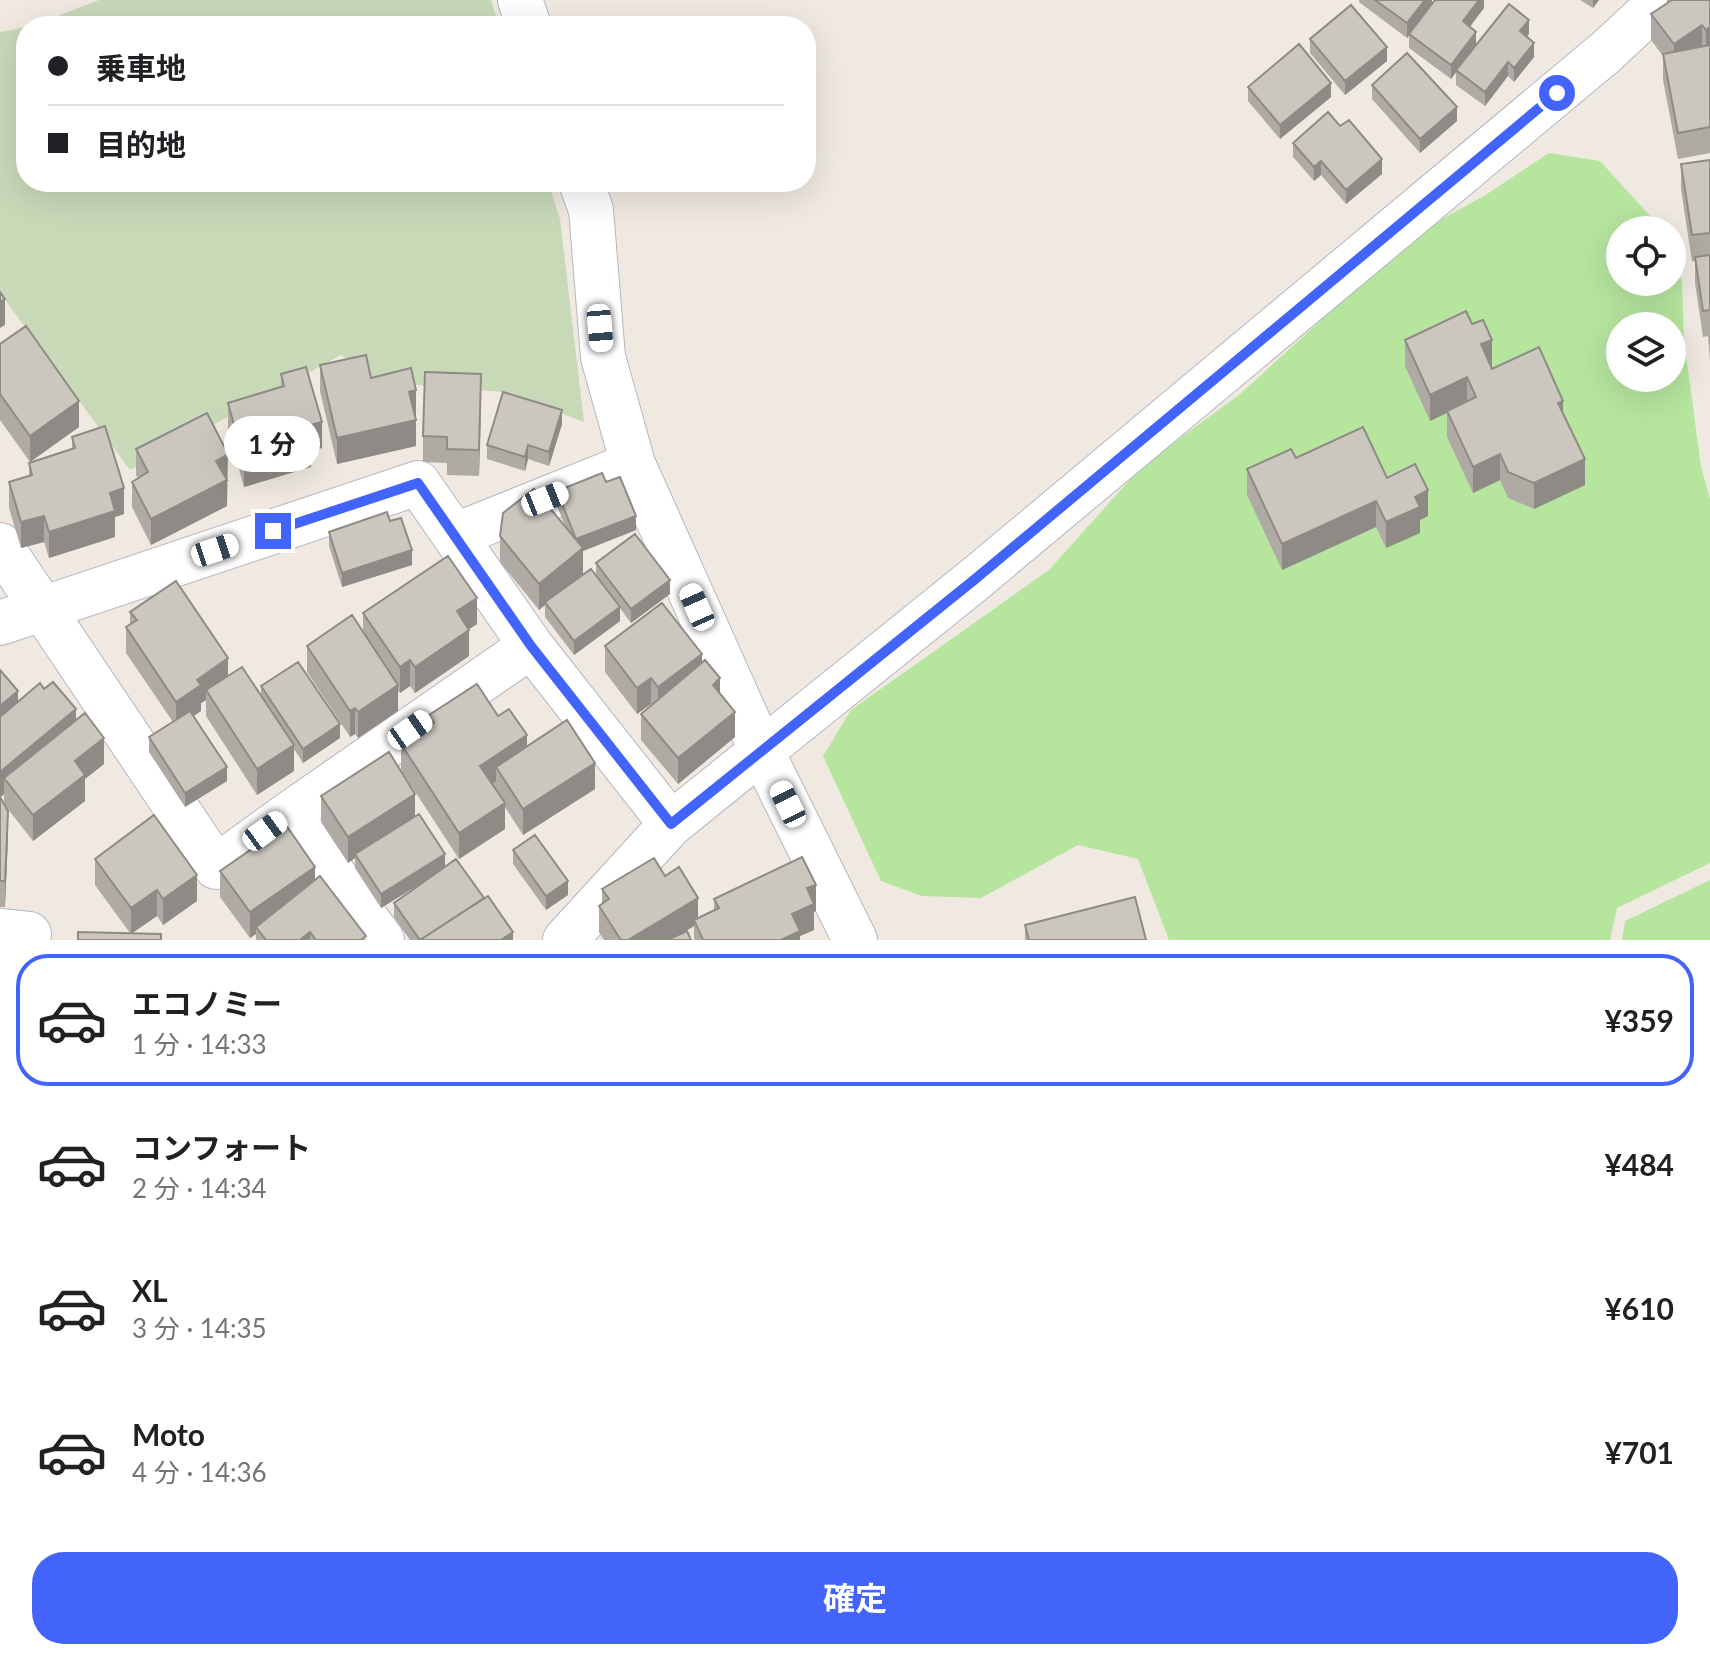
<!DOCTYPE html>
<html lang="ja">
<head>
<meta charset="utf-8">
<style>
  :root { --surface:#fff; --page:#f6f6f6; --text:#202124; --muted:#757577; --line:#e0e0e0; --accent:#4264fb }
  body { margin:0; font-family:Lato,"Noto Sans JP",sans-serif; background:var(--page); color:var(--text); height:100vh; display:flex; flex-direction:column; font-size:30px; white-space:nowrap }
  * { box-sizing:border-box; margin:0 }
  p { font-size:26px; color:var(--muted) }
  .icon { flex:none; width:44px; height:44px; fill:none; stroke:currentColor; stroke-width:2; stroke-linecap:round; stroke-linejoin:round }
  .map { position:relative; height:940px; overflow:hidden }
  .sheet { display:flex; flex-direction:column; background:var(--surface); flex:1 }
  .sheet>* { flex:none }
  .guide { position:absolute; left:16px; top:16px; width:800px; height:176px; border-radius:32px; box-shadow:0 8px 32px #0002; display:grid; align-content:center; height:176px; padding:0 32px; background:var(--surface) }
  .fabs { position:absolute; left:1606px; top:216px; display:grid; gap:16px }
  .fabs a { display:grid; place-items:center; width:80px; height:80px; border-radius:50%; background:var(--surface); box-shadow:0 8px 32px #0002; font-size:40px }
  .end { position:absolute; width:36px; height:36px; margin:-18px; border:10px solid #4264fb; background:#fff; box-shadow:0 0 0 4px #fff }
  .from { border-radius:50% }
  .bubble { position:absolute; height:56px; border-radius:28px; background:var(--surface); box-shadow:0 8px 32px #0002; font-size:26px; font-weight:700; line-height:56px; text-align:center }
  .car { position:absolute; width:24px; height:48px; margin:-24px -12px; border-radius:10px; box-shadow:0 0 6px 2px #0007; background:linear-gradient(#fff 24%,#345 0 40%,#fff 0 76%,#345 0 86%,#fff 0) }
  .guide b { display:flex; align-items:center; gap:28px; height:76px; font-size:30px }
  .guide b+b { border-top:2px solid var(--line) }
  .guide i { width:20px; height:20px; background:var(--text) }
  ul { padding:14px 0 0; list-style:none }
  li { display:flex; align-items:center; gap:24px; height:132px; margin:0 16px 12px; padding:0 16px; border:4px solid transparent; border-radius:32px }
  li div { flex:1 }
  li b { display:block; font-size:30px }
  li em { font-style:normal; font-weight:700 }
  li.on { border-color:var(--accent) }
  li>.icon { width:72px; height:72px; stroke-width:1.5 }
  .cta { display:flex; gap:16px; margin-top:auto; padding:16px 32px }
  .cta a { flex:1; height:92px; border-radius:32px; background:var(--accent); color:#fff; font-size:32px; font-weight:700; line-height:92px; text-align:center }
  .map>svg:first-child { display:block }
  .green { fill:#b6e59e; fill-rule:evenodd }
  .cemetery { fill:#c8d9b8 }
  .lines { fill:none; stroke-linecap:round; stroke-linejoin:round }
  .minor-casing { stroke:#b4b7c1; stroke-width:46 }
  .minor { stroke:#fff; stroke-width:44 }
  .wall { fill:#afaba4 }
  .shaded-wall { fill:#8e8b86 }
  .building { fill:#cbc7bf; stroke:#8e8b86; stroke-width:2 }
  .route { stroke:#4264fb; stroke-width:10 }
</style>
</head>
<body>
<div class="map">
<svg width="1710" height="940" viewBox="0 0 1710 940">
  <rect width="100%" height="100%" fill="#efe9e1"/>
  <!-- green -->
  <path class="green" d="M1549,153L1600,161L1661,228L1662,230H1620V282H1672V256L1682,281L1684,340L1701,467L1710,499V863L1617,908L1610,940H1169L1138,859L1078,845L981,898L922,896L881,881L823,756L851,710L1049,570L1143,465L1239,395L1316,325L1403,241L1487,194ZM1620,326H1672V378H1620Z
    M1710,880V940H1622L1625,921Z"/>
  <!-- cemetery -->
  <path class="cemetery" d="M99,0H491L499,26H32Z
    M26,27V182H548L560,219L584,422L503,392L381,382L341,355L130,470L0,293V32Z"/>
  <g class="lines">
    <!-- minor casing -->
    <g class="minor-casing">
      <path id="minor" d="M520,0L529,26
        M581,182L591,210L603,357L633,464L761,750L855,940
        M456,535L633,464
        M0,545L216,867L289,814L531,646
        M0,623L418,483L531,646L671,824
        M289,814L382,940
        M0,931L29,934L28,940
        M565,940L671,824L974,580L1606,52L1662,0"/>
    </g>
    <!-- minor -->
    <use href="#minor" class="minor"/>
  </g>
  <!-- wall -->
  <path class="wall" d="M1359,0H1432V3L1484,0V8L1470,27L1476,45L1529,34L1527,36L1534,57L1514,82L1508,76L1485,106L1456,85V72L1451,79L1409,48V35L1407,38L1359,2Z
    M1580,0H1599L1593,8Z
    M1667,0H1710V153L1678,159L1663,80V56L1651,40V14L1667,4Z
    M1310,39L1387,61L1345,95L1310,53Z
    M1372,85L1457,121L1420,153L1372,99Z
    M1248,87L1331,97L1280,139L1248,101Z
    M1340,126L1382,174L1346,204L1321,175L1314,181L1293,157V143Z
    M1710,159V362L1708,336L1703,337L1695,283V261H1692L1681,190V164Z
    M1405,340L1492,366H1491L1492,369L1563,414L1585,485L1534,509L1508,498L1500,480L1473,493L1447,437V413L1430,421L1405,366Z
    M0,344L79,427L30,462L0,420Z
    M320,365L371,378L416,416H415L416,446L337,464L320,391Z
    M281,374L322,448L311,451V467L244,487L228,429V403L281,387Z
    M481,400L479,476L447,475V463L423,462V436Z
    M562,424L549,466L528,459L525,471L487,459V445Z
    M72,437L124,514L115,517V537L49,558L44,542L21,548L9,508V482L29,476V463L72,449Z
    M136,449L228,480L227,481V506L151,545L132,507V482L138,478L136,475Z
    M1296,458L1387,478L1428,516L1420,520V533L1386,548L1376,527L1282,570L1247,495V469Z
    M606,482L636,530L583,551V574L596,575V563L670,594L631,623L620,608V621L574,655L545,617V605L539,610L500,562V536L566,528L557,506V491Z
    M390,521L412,565L342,587L329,546V532Z
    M130,612L261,696V686L340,738L303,763L294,749V771L257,795L206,716V700L201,703V711L193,716L227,781L185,807L149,752V737L173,722L126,653V627L130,624Z
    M363,613L477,624L469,629V656L415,693L410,686L400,693L398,691V711L358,738L355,734L350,737L307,672V646L363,632Z
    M605,646L702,663L720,694L735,737L678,784L641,740V714L652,705L651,704L637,714L605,672Z
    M0,670L18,702L44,689L76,721L104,764L85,779V801L33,841L4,804V794L0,797L8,837L5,907H0Z
    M429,715L498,716L527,747L595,789L523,835L505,807V829L459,859L401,770V744L429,726Z
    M321,796L415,816L445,866L513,940H410L394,917V903L420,884L381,908L355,868V858L348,863L321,822Z
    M513,850L568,895L546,910L513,864Z
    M95,859L197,901L163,925L157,916L132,933H130L95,885Z
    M220,871L315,881L366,940H256V934L250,938L220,897Z
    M665,876L698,918L714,910V899L816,911L814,912V930L800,936V940H694V926L683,933L691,940H604L599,932V906L602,904V889Z
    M1025,925L1146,940H1025Z"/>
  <!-- shaded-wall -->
  <path class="shaded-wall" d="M1425,0H1432V5L1407,38V23Z
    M1479,0H1484V8L1463,35V21Z
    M1593,0H1599L1593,8Z
    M1529,20V34L1520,45V31Z
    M1702,25V51L1674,70V44Z
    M1710,27V53L1706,56V30Z
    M1476,32V46L1451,79V65Z
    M1534,43V57L1514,82V68Z
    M1387,47V61L1345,95V81Z
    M1508,62V76L1485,106V92Z
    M1331,83V97L1280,139V125Z
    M1457,107V121L1420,153V139Z
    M1382,159V174L1346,204V190Z
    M1321,161V175L1314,181V167Z
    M5,299V325L0,328V302Z
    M1492,340V366L1481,370V344Z
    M481,374V400L479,476V450Z
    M1467,377V403L1430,421V395Z
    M416,390V416L409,418V392Z
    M79,401V427L30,462V436Z
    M1563,401V427L1558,403Z
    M562,410V424L549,466V452Z
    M416,420V446L337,464V438Z
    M322,422V448L311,451V467L244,487V461L306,426Z
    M528,445V459L525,471V457Z
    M228,454L227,506L151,545V519L216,461Z
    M1500,454V480L1473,493V467Z
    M1585,459V485L1534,509V483Z
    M124,488V514L115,517V537L49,558V532L110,493Z
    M1428,490V516L1420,520V533L1386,548V522L1415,497Z
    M1376,501V527L1282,570V544Z
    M44,516V542L21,548V522Z
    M636,516V530L583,551V574L545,602V605L539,610V584L576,539Z
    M412,550V565L342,587V573Z
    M670,580V594L631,623V609Z
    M477,598V624L457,637V611Z
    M620,607V621L574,655V641Z
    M469,630V656L415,693V667Z
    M702,654V680L658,713V687Z
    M228,658V684L206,690V700L201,703V711L176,728V702L197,680Z
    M410,660V686L400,693V667Z
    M651,678V704L637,714V688Z
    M720,678V704L713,685Z
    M398,685V711L358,738V712Z
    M18,691V717L0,732V706Z
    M355,708V734L350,737V711Z
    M76,709V735L4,778V794L0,798V772Z
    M735,712V737L678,784V758Z
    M340,724V738L303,763V749Z
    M527,735V761L496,767V781L480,792V766Z
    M104,738V764L85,779V801L33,841V815L75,761Z
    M294,745V771L257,795V769Z
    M595,763V789L523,835V809Z
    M227,767V781L185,807V793Z
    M415,794V820L355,854V858L348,863V837Z
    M505,803V829L459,859V833Z
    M8,811V837L5,907V881Z
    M445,854V868L381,908V894Z
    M315,867V893L256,927V934L250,938V912Z
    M197,875V901L163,925V899Z
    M568,881V895L546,910V896Z
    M816,885V911L814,912V930L800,936V940H781L792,914L807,888Z
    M157,890V916L131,934V908Z
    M698,898V923L694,920V926L671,940H628Z
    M310,932V940H300Z
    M513,932V940H501Z"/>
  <!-- building -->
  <path class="building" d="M1375,0H1425L1407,23Z
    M1435,0H1479L1463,21L1476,32L1451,65L1409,34Z
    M1672,0H1710V27L1706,30L1702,25L1674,44L1651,14Z
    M1509,4L1529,20L1520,31L1534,43L1514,68L1508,62L1485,92L1456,70Z
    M1351,5L1387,47L1345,81L1310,39Z
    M1299,44L1331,83L1280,125L1248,87Z
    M1710,45V127L1678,133L1663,54Z
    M1407,53L1457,107L1420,139L1372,85Z
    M1328,112L1340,126L1349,120L1382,159L1346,190L1321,161L1314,167L1293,143Z
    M1710,160V233L1692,235L1681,164Z
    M1710,255V310L1703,311L1695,257Z
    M0,292L5,299L0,302Z
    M1466,311L1472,324L1483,320L1492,340L1481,344L1492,369L1539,347L1563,401L1558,403L1585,459L1534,483L1508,472L1500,454L1473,467L1447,411L1476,397L1467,377L1430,395L1405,340Z
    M26,326L79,401L30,436L0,394V344Z
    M366,355L371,378L411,368L416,390L409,392L416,420L337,438L320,365Z
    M306,367L322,422L306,426L311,441L244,461L228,403L284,386L281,374Z
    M425,372L481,374L479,450L447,449V437L423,436Z
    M503,392L562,410L549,452L528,445L525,457L487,445Z
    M207,413L228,454L216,461L227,480L151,519L132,482L148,472L136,449Z
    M105,426L124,488L110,493L115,511L49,532L44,516L21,522L9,482L32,475L29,463L75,448L72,437Z
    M1363,427L1387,478L1415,464L1428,490L1415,497L1420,507L1386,522L1376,501L1282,544L1247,469L1291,449L1296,458Z
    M602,473L606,482L620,477L636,516L576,539L557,491Z
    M534,489L583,548L539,584L500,536L503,513Z
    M387,512L390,521L401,518L412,550L342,573L329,532Z
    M635,534L670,580L631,609L596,563Z
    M448,556L477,598L457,611L469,630L415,667L410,660L400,667L363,613Z
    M591,569L620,607L574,641L545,602Z
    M176,581L228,658L197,680L201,685L176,702L126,627L137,620L130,612Z
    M662,603L702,654L658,687L651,678L637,688L605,646Z
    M352,615L398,685L358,712L355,708L350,711L307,646Z
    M705,660L720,678L713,685L735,712L678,758L641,714Z
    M298,662L340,724L303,749L261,686Z
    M242,667L294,745L257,769L206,690Z
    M0,670L18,691L0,706Z
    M53,682L76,709L0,772V717L40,683L44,689Z
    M477,684L498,716L509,709L527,735L480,766L505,803L459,833L401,744L434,723L429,715Z
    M190,711L227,767L185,793L149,737Z
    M85,713L104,738L75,761L85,775L33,815L4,778Z
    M567,720L595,763L523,809L496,767Z
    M389,752L415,794L348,837L321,796Z
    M0,797L8,811L5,881H0Z
    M419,814L445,854L381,894L355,854Z
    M154,815L197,875L163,899L157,890L131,908L95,859Z
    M286,825L315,867L250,912L220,871Z
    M535,835L568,881L546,896L513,850Z
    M802,857L816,885L807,888L814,904L792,914L800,931L781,940H703L694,920L719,908L714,899Z
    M654,858L665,876L679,867L698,898L628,940H621L599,906L609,899L602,889Z
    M456,859L484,898L420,940L394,903Z
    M320,876L366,936L361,940H316L310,932L300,940H266L256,927Z
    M488,896L513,932L501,940H420Z
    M1135,897L1146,940H1029L1025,925Z
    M687,931L691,940H667Z
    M78,932L161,934V940H78Z"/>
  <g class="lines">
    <!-- route -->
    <path class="route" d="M273,531L418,483L531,646L671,824L974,580L1557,93"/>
  </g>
</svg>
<div class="fabs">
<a><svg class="icon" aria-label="locate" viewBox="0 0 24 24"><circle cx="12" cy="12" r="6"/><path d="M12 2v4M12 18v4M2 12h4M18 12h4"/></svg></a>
<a><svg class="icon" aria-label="layers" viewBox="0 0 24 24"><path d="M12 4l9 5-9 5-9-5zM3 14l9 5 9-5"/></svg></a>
</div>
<i class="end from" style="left:1557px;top:93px"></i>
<i class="end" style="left:273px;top:531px"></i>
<div class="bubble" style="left:224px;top:416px;width:96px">1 分</div>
<i class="car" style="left:600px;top:328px;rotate:175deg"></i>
<i class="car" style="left:545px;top:499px;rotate:68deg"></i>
<i class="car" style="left:215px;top:550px;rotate:72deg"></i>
<i class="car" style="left:697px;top:607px;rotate:336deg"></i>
<i class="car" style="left:410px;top:730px;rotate:55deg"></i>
<i class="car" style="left:788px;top:804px;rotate:334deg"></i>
<i class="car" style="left:265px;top:831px;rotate:54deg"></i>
<div class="guide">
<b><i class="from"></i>乗車地</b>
<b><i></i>目的地</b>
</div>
</div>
<section class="sheet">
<ul>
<li class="on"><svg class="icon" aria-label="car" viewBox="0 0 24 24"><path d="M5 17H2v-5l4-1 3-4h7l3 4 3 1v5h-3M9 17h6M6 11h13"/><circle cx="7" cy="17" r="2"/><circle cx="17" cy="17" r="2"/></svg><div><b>エコノミー</b><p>1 分 · 14:33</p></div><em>¥359</em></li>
<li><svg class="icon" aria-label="car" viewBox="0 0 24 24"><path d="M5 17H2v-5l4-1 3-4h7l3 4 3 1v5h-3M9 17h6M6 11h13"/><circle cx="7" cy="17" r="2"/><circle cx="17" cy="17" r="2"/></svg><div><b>コンフォート</b><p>2 分 · 14:34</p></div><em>¥484</em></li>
<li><svg class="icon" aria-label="car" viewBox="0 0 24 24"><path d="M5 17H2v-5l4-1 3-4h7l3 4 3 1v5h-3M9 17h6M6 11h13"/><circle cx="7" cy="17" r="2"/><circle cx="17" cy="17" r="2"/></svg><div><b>XL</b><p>3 分 · 14:35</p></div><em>¥610</em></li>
<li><svg class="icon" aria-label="car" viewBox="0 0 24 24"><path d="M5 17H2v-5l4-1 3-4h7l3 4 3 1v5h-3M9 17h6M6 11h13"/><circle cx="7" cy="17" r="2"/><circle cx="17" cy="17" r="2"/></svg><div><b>Moto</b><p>4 分 · 14:36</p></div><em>¥701</em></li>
</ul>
<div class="cta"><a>確定</a></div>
</section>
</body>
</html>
